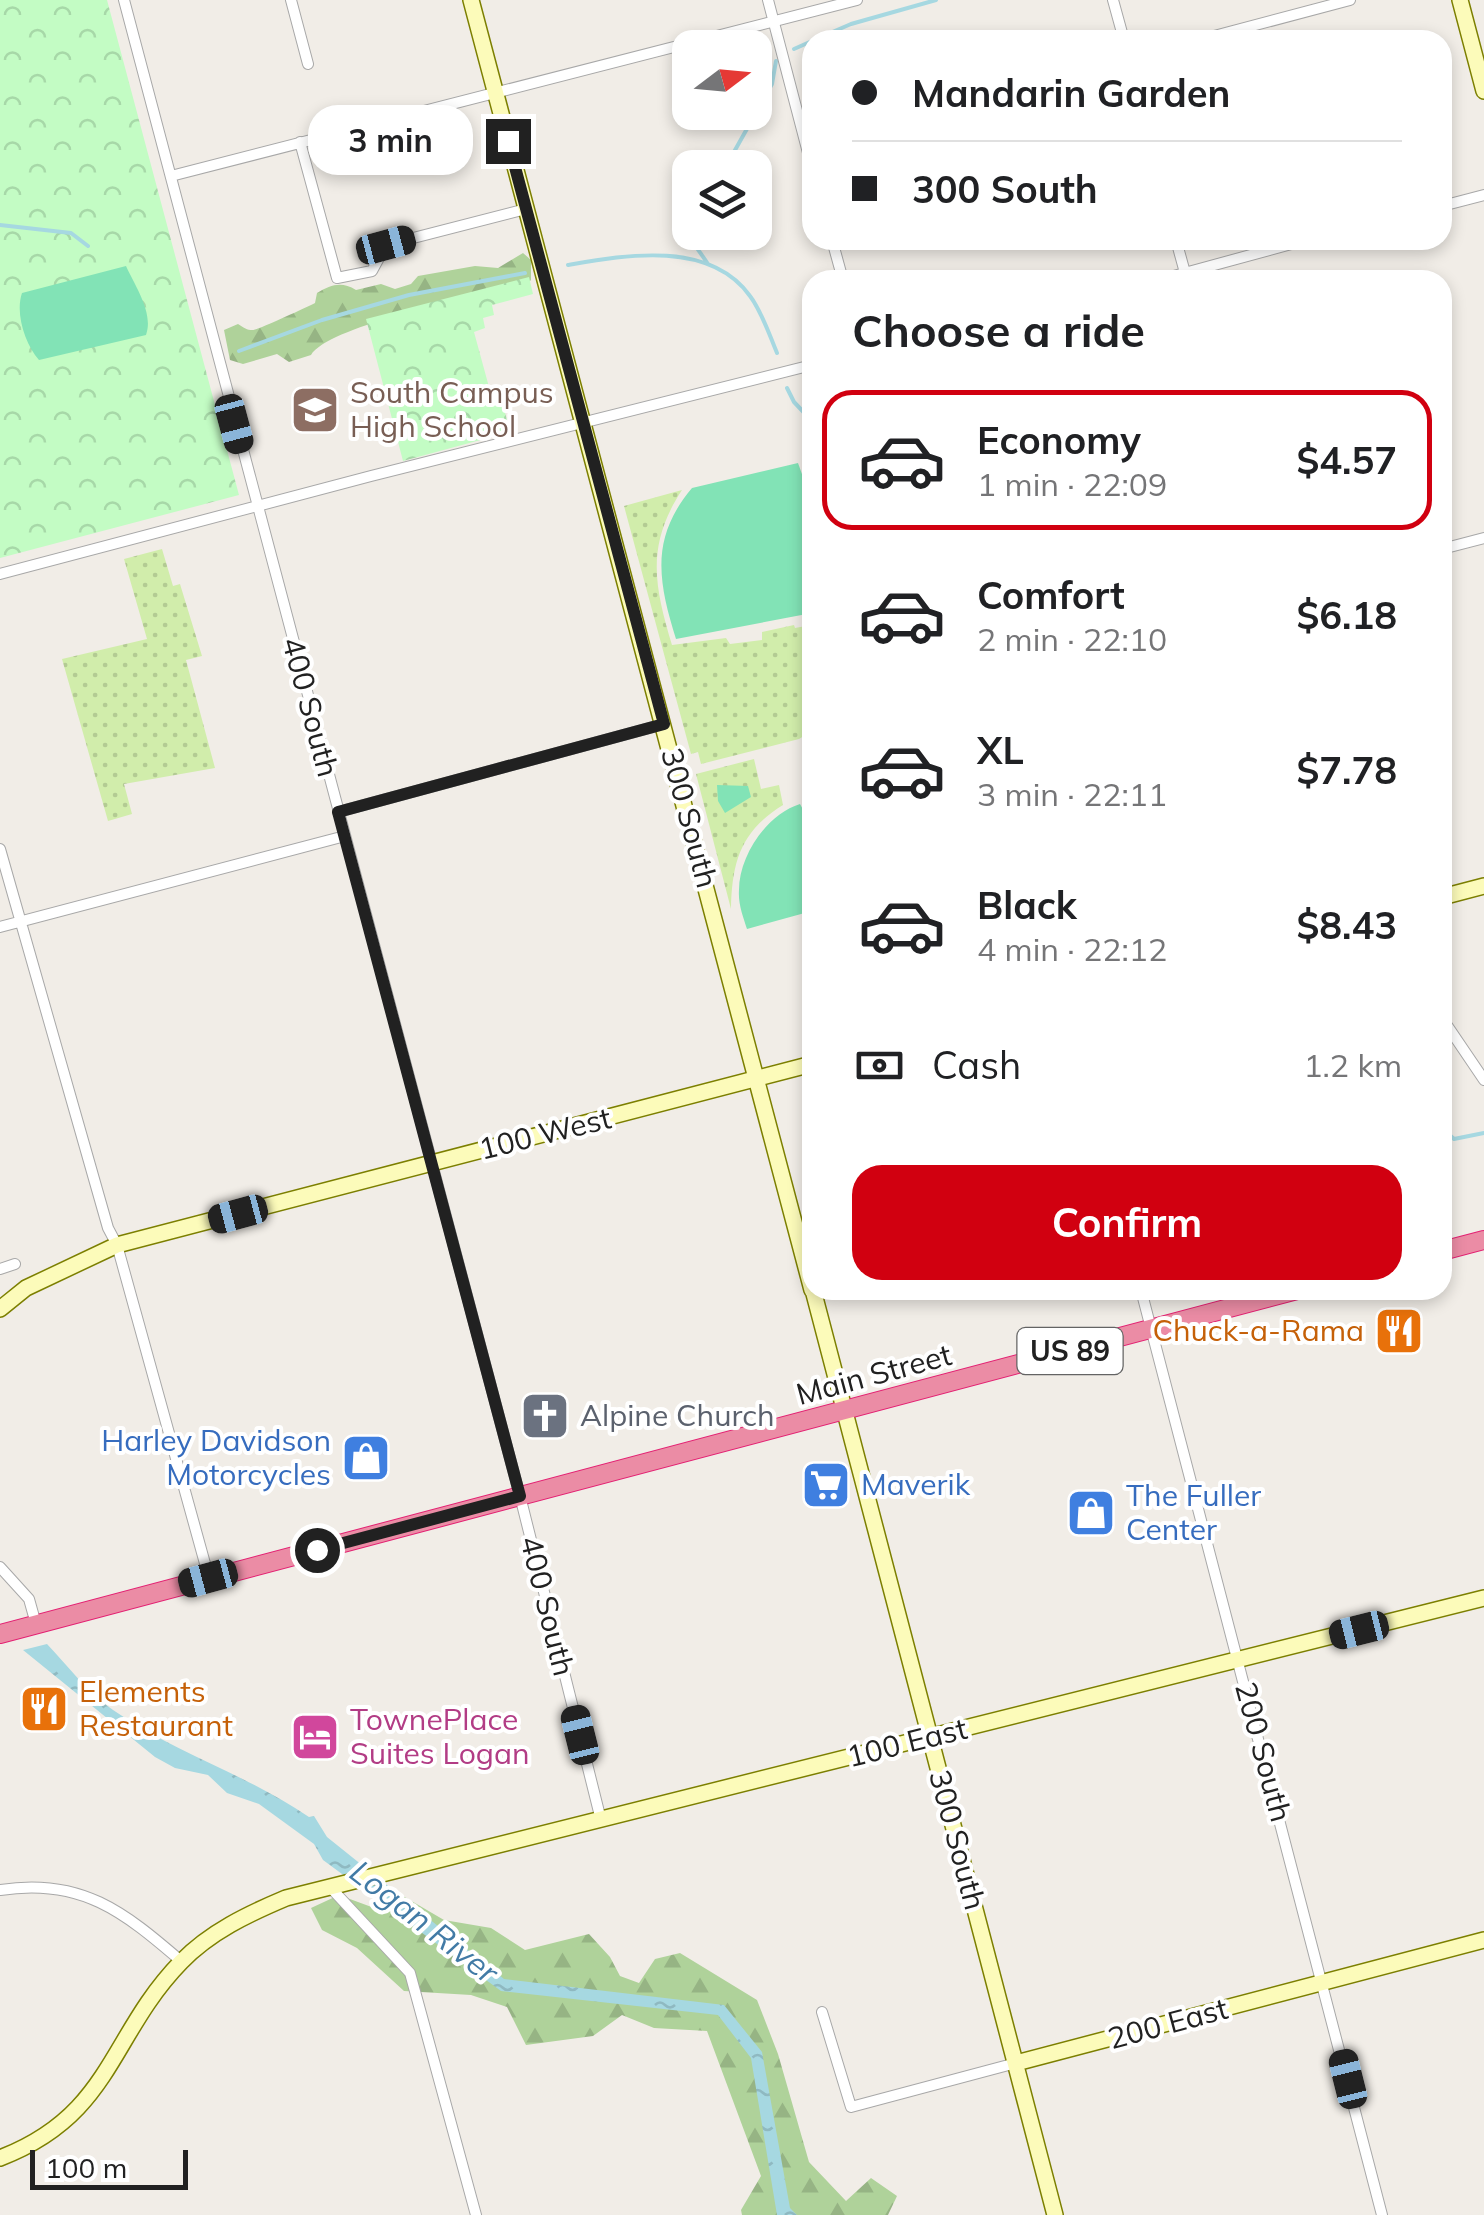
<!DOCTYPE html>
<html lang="en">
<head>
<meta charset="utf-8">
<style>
  :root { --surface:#fff; --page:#f6f6f6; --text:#202124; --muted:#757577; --line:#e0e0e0; --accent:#d10010 }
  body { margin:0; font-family:Mulish,sans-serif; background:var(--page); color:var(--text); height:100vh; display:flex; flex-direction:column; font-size:38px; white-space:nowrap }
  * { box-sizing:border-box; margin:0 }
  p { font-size:32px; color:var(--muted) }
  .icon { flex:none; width:55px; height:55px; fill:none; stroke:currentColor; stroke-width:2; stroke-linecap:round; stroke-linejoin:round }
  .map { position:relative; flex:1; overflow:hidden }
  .details { position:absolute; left:802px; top:270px; width:650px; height:1030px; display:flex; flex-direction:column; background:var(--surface); border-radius:30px; box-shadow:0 5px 15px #0003 }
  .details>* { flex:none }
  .top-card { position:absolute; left:802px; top:30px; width:650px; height:220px; border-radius:30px; box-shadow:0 5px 15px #0003; display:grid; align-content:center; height:220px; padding:0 50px; background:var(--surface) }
  .needle { width:65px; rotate:74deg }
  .tools { position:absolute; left:672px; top:30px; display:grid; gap:20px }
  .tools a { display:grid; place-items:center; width:100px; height:100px; border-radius:20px; background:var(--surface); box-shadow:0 5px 15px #0003; font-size:50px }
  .scale { position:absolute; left:30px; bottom:25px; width:158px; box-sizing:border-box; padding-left:10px; border:5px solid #212121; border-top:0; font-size:28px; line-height:35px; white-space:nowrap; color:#212121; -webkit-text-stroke:8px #fff; paint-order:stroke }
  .end { position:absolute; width:45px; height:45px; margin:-22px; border:12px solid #212121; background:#fff; box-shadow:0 0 0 5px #fff }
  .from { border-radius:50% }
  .bubble { position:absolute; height:70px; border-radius:30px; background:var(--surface); box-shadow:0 5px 15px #0003; font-size:32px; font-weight:700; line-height:70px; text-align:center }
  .car { position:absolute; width:30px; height:60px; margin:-30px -15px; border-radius:12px; box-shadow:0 0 8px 2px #0007; background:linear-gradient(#222 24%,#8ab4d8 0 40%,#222 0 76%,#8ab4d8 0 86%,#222 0) }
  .top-card b { display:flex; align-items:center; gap:35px; height:95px; font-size:38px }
  .top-card b+b { border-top:2px solid var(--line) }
  .top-card i { width:25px; height:25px; background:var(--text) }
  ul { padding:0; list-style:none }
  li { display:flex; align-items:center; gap:30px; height:140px; margin:0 20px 15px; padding:0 30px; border:5px solid transparent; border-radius:30px }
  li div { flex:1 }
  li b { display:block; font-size:38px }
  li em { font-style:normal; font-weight:700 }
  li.on { border-color:var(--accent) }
  li>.icon { width:90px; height:90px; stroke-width:1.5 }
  h2 { padding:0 50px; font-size:45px; line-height:120px }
  .pay { display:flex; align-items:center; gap:25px; height:110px; padding:0 50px; font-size:38px }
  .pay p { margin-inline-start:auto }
  .button { display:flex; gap:20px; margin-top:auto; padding:20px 50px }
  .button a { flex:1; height:115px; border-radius:30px; background:var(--accent); color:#fff; font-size:40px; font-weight:700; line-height:115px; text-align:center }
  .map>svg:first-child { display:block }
  .grass { fill:url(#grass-dots) }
  .forest { fill:url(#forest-firs) }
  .park { fill:url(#park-crowns) }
  .pitch { fill:#82e3b6 }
  .water { fill:url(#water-ripples) }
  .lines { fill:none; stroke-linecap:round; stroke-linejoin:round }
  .stream { stroke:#a6d8e1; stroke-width:4 }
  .street-casing { stroke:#a8a8a8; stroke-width:12 }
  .secondary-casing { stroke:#7c7f00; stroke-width:18 }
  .highway-casing { stroke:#e32072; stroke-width:20 }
  .street { stroke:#fff; stroke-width:10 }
  .secondary { stroke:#fcfbba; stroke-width:15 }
  .highway { stroke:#eb8ca5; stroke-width:18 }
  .route { stroke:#212121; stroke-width:12 }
  .labels { text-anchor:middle; stroke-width:8; stroke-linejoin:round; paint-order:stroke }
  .shield { fill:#fff; stroke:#646464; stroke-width:2.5 }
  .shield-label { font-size:28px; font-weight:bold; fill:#212121 }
  .education-label { font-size:30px; fill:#785e54; stroke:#fff; text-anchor:start }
  .street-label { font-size:30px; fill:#212121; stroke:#fff }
  .food-label { font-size:30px; fill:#c56008; stroke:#fff; text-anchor:end }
  .worship-label { font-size:30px; fill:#5b616d; stroke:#fff; text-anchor:start }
  .shop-label { font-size:30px; fill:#366cbe; stroke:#fff; text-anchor:start }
  .hotel-label { font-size:30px; fill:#b23c85; stroke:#fff; text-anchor:start }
  .water-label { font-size:32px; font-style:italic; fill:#427ba6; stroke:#fff }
</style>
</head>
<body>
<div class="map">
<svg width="1484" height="2215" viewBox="0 0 1484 2215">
  <defs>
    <pattern id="grass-dots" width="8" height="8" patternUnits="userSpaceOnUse" patternTransform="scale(2.5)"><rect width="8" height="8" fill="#d1edab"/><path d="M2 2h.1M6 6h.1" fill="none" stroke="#b3cb93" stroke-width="1.8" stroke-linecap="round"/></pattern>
    <pattern id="forest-firs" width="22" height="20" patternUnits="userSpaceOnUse" patternTransform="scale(2.5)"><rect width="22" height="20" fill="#afd29a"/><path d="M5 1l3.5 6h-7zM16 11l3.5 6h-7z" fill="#96b484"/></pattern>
    <pattern id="park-crowns" width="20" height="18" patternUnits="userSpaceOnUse" patternTransform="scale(2.5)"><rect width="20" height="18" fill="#c3fcc4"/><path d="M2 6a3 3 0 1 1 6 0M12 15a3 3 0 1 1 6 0" fill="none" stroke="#a7d8a8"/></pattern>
    <pattern id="water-ripples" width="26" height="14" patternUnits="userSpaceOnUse" patternTransform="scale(2.5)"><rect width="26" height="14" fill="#a6d8e1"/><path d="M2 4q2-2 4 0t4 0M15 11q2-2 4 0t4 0" fill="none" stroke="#8fb9c1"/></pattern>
  </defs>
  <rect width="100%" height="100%" fill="#f1ede7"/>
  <!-- grass -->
  <path class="grass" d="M682,490C646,545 654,585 672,645L726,638L730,644L762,640V632L794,625L795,628L811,625L812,731L799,739L701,764L698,752L691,754L624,506Z
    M162,549L173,586L180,584L202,656L186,660L215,768L124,784L132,814L108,821L62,659L147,639L124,559Z
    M754,759L761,789L779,785L783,805C741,831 732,861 731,909L696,774Z"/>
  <!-- forest -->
  <path class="forest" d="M523,253L531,260V280L527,284C485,295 331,324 311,355L289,362L277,354L243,364L230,360L224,330L238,324C245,328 246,330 253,330C258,330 307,307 315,303L317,293C331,285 341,281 356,290L381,284L395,289L411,284L418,276L475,266L498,268Z
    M391,1889L444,1920L491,1928L525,1950L589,1934L610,1957L620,1976L639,1983L655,1959L680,1953L757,2000L778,2054L809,2162L846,2201L871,2178L897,2196L888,2215H742L741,2210L761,2176L707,2031L654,2028L622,2015L593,2036L526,2045L507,2007L471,1995L404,1991L357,1948L322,1930L311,1908L339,1895L377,1909Z"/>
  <!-- park -->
  <path class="park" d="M0,0H107L239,495L0,558Z
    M529,277L533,294L492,305L494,315L483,318L485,328L474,332L489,387L498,385L510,432L403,461L366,319Z"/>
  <!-- pitch -->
  <path class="pitch" d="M126,266C135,286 154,313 146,335L39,360C25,344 15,313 22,293Z
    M798,463L812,502V613L676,639C658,581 650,538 692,488Z
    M717,785L748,786L751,797L725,813L718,801Z
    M800,804L812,826V911L747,929C743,916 738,904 739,890C739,856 767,814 800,804Z"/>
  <!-- water -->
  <path class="water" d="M47,1644C68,1666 88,1693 113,1710C175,1753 246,1774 309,1817L314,1816L327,1837L504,1979L724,2005L762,2052L790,2208L797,2215H777L751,2058L718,2015L501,1991L323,1860L314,1844L259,1804L227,1793L208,1775L175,1768L155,1757L23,1650Z"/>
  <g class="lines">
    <!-- stream -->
    <path class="stream" d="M814,40L851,24L936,0
      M794,49L812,41
      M725,168L772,84L776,61
      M690,183C669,216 689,236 708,264
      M0,225L71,233L88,246
      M568,265C626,255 710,240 750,296C762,312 769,334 777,353
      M239,351L322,320L409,295L525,273
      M787,388L794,402L812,421
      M1442,1128L1454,1139L1484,1133"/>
    <!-- street casing -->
    <g class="street-casing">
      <path id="street" d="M124,0L520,1496L601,1820
        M291,0L308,64
        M768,0L812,168
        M1113,0L1124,40
        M1199,40L1350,0
        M300,142L337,278L372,271L386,245L526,209
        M171,176L857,0
        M1442,206L1484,195
        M832,240L843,280
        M1176,240L1187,280
        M1159,280L1306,240
        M1442,549L1484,538
        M0,574L371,476L812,365
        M338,812L664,724
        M0,849L108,1228L117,1245L209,1578
        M0,927L345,836
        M1442,1018L1484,1080
        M0,1269L15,1264
        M1141,1290L1382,2215
        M0,1567L29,1599L36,1624
        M330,1887L410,1973L476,2215
        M0,1890C81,1877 124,1912 181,1961
        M822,2012L851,2107L1016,2063"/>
    </g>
    <!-- secondary casing -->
    <g class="secondary-casing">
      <path id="secondary" d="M471,0L812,1290
        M1460,0L1484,91
        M1442,897L1484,886
        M813,1290L1055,2215
        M0,1309L26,1288L117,1245L812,1064
        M1016,2063L1484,1940
        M0,2158C112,2115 109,2036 181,1962C210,1932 248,1914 286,1898L1484,1598"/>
    </g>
    <!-- highway casing -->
    <g class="highway-casing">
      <path id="highway" d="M1442,1251L1484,1240
        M0,1634L1297,1290"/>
    </g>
    <!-- street -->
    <use href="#street" class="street"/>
    <!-- secondary -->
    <use href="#secondary" class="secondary"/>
    <!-- highway -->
    <use href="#highway" class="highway"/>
  </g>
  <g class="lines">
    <!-- route -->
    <path class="route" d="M317,1550L520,1496L338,812L664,724L508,141"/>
  </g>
  <!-- icons -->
  <defs>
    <g id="school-square" transform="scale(2.5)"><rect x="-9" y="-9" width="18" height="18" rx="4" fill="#8d6e63" stroke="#fff"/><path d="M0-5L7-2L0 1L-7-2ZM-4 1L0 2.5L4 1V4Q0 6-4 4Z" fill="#fff"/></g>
    <g id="restaurant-square" transform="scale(2.5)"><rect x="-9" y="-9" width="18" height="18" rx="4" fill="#e8710a" stroke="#fff"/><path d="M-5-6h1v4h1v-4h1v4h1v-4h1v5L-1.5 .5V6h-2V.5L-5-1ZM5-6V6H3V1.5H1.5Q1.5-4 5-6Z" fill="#fff"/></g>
    <g id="church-square" transform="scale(2.5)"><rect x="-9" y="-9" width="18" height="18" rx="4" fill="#6b7280" stroke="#fff"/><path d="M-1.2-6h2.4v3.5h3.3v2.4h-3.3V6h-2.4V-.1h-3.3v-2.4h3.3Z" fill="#fff"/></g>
    <g id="shop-square" transform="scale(2.5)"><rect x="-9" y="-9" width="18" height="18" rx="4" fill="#3f7fe0" stroke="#fff"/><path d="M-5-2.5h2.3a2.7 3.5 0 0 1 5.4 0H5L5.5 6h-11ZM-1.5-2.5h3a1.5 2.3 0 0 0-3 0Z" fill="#fff"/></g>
    <g id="supermarket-square" transform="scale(2.5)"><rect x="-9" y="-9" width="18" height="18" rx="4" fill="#3f7fe0" stroke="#fff"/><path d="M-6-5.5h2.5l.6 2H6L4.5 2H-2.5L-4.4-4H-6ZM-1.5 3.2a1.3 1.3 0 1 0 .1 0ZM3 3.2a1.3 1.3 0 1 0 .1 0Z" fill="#fff"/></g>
    <g id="hotel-square" transform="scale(2.5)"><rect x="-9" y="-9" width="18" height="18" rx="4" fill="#d1479c" stroke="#fff"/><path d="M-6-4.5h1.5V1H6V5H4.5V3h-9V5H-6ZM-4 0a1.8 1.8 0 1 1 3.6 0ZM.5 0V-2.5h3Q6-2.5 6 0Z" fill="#fff"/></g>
  </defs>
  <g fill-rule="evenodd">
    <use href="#school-square" x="315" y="410"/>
    <use href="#restaurant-square" x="1399" y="1331"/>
    <use href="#church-square" x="545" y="1416"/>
    <use href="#shop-square" x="366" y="1458"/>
    <use href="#supermarket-square" x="826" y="1485"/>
    <use href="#shop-square" x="1091" y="1513"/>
    <use href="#restaurant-square" x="44" y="1709"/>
    <use href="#hotel-square" x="315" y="1737"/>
  </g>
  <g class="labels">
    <!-- shield labels -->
    <rect class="shield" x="1017.5" y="1328" width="105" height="46" rx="8"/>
    <g class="shield-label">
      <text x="1070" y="1361">US 89</text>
    </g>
    <!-- education labels -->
    <g class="education-label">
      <text x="350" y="403">South Campus<tspan x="350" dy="34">High School</tspan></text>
    </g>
    <!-- street labels -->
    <g class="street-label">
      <text transform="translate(310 707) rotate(75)" y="10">400 South</text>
      <text transform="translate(689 818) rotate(75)" y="10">300 South</text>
      <text transform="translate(545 1134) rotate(-14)" y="10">100 West</text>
      <text transform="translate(874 1375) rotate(-15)" y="10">Main Street</text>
      <text transform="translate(547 1606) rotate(76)" y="10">400 South</text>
      <text transform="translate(907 1743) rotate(-14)" y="10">100 East</text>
      <text transform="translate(1263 1752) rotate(75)" y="10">200 South</text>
      <text transform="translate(957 1840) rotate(75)" y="10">300 South</text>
      <text transform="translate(1168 2024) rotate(-15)" y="10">200 East</text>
    </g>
    <!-- food labels -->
    <g class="food-label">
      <text x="1364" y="1341">Chuck-a-Rama</text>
      <text x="79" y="1702" text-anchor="start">Elements<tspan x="79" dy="34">Restaurant</tspan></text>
    </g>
    <!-- worship labels -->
    <g class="worship-label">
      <text x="580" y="1426">Alpine Church</text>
    </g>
    <!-- shop labels -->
    <g class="shop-label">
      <text x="331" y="1451" text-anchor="end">Harley Davidson<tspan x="331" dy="34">Motorcycles</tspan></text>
      <text x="861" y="1495">Maverik</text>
      <text x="1126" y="1506">The Fuller<tspan x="1126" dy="34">Center</tspan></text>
    </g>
    <!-- hotel labels -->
    <g class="hotel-label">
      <text x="350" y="1730">TownePlace<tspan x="350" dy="34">Suites Logan</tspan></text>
    </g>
    <!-- water labels -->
    <g class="water-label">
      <text transform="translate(424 1922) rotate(38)" y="11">Logan River</text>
    </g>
  </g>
</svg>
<div class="tools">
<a><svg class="needle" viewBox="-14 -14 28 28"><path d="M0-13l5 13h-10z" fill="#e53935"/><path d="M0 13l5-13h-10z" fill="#757577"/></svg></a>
<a><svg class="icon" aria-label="layers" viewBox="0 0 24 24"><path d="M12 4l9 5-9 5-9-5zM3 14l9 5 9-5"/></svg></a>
</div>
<div class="scale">100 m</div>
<i class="end from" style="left:317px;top:1550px"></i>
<i class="end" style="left:508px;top:141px"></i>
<div class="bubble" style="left:308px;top:105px;width:165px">3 min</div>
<i class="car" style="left:386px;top:245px;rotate:75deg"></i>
<i class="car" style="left:234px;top:424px;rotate:165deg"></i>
<i class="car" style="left:238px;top:1214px;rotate:255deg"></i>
<i class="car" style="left:208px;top:1578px;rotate:255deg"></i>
<i class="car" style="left:1359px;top:1630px;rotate:256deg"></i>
<i class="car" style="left:580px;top:1735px;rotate:346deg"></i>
<i class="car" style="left:1348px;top:2079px;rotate:346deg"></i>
<div class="top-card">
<b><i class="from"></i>Mandarin Garden</b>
<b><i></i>300 South</b>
</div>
<section class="details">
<h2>Choose a ride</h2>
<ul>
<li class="on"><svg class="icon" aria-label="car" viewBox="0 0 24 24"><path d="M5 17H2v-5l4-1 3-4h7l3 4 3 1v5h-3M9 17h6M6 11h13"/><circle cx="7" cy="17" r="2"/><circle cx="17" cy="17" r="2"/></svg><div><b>Economy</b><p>1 min · 22:09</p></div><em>$4.57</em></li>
<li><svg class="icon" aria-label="car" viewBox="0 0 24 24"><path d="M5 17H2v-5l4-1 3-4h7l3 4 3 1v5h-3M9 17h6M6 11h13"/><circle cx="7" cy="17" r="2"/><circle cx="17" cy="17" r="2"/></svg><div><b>Comfort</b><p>2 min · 22:10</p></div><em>$6.18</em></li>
<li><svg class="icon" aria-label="car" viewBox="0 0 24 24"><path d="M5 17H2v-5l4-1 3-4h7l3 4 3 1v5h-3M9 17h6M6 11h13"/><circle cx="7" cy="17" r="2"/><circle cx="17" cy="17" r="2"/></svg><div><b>XL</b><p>3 min · 22:11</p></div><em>$7.78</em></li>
<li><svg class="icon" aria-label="car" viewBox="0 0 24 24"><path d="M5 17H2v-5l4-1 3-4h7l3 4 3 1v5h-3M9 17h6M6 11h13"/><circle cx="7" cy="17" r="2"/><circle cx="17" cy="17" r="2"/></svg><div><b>Black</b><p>4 min · 22:12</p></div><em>$8.43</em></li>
</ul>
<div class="pay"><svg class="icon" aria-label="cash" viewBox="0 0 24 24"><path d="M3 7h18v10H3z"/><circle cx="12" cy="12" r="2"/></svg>Cash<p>1.2 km</p></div>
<div class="button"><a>Confirm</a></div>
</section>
</div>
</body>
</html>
